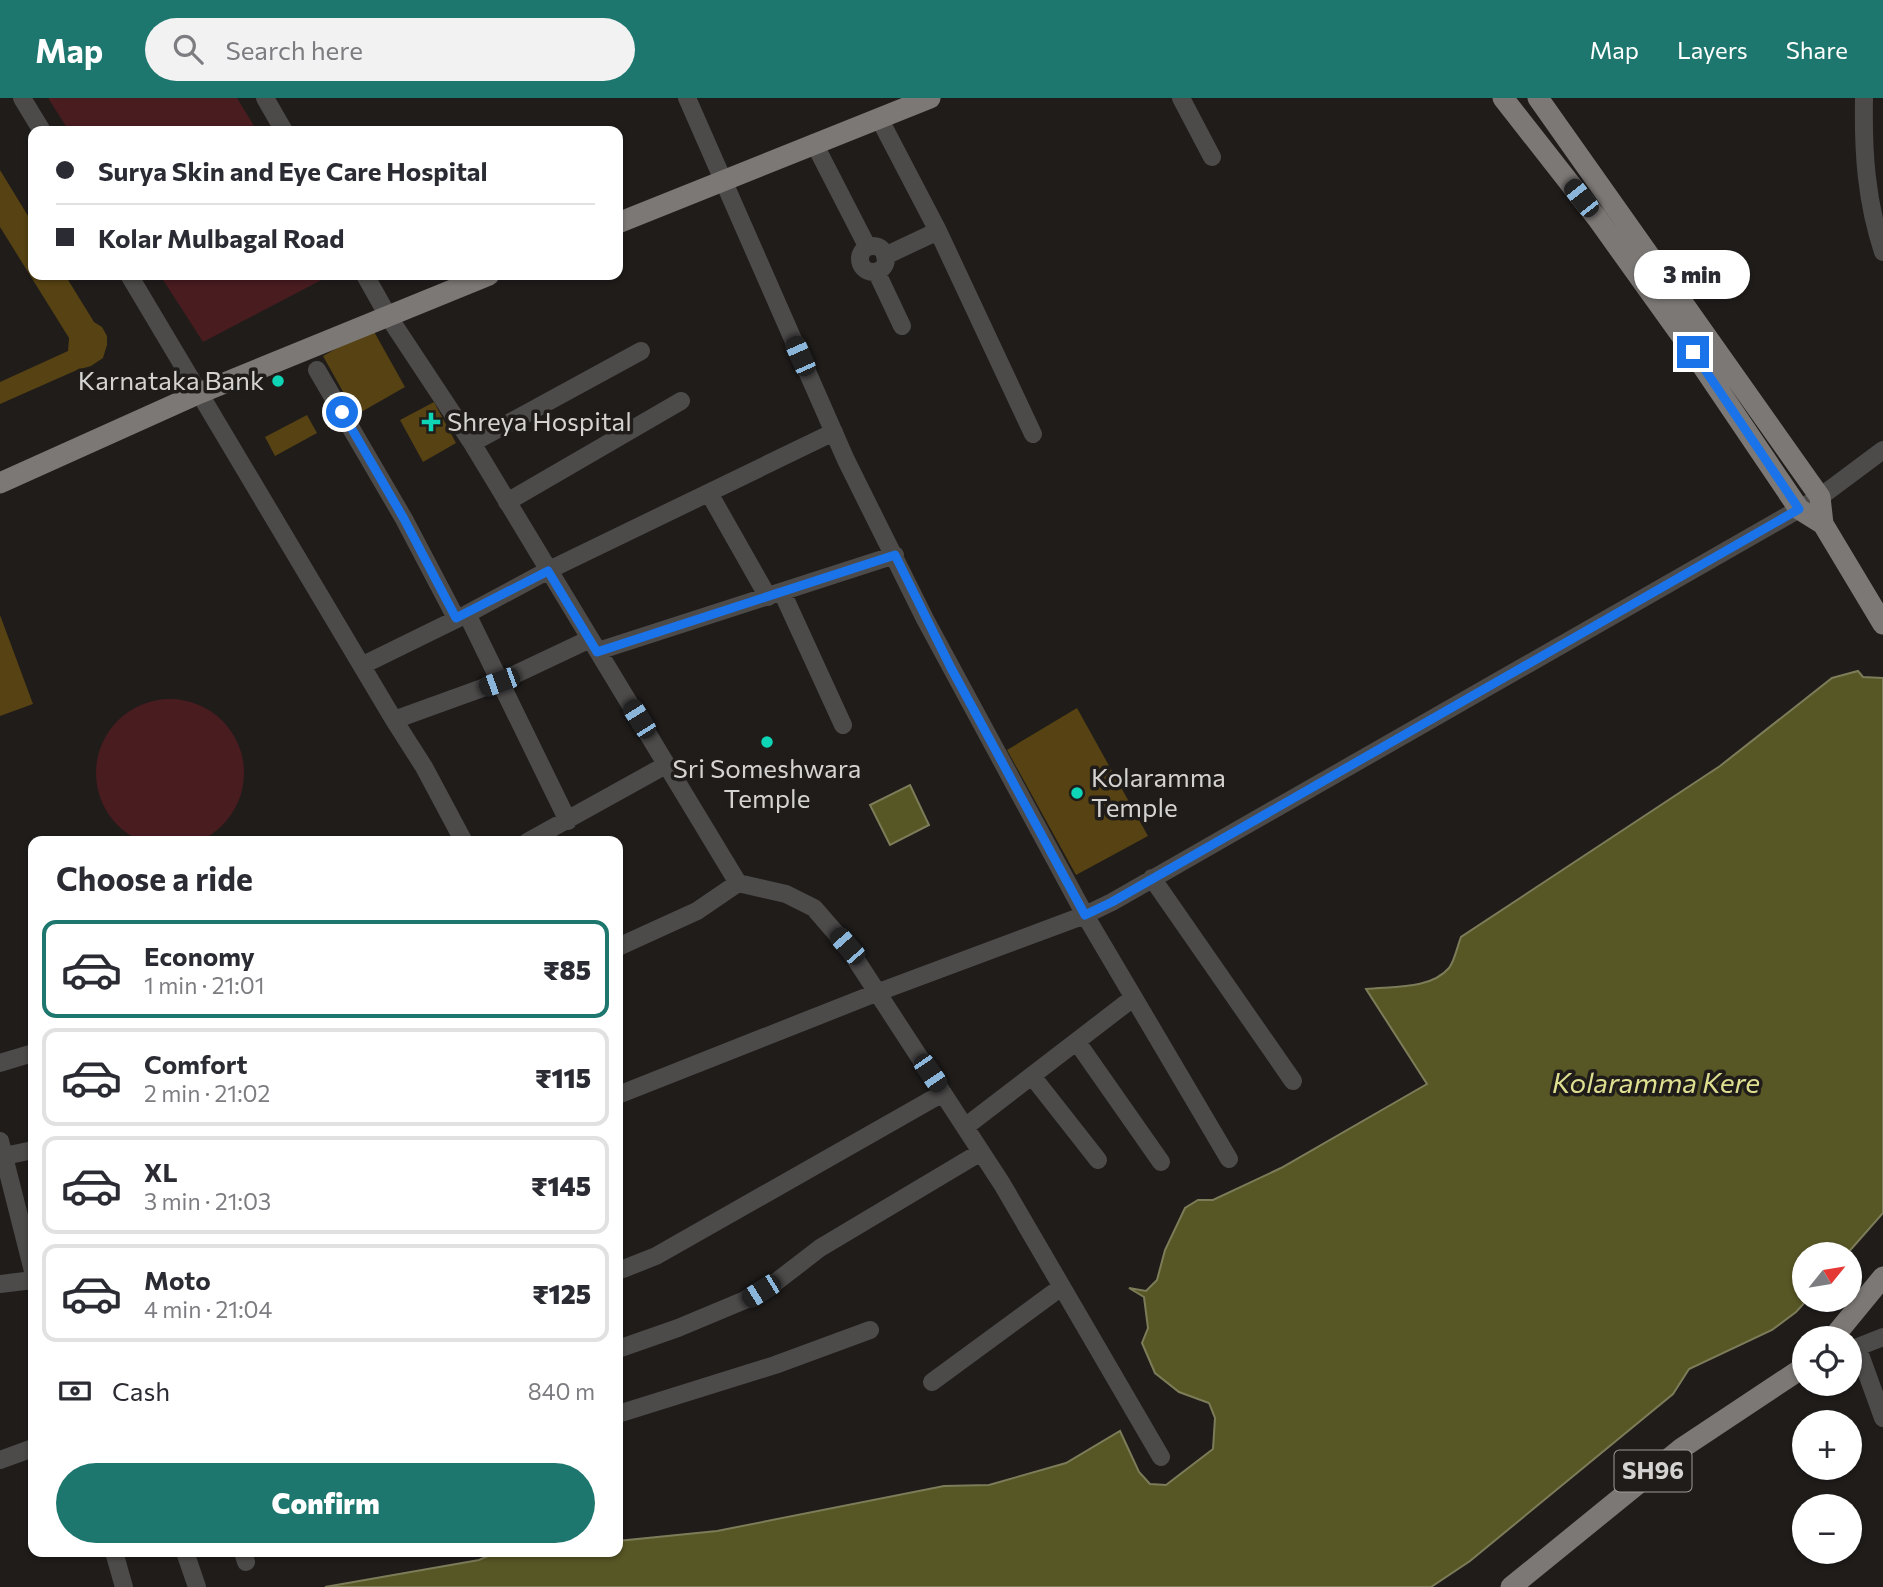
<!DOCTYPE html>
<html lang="en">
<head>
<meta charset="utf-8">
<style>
  :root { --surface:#fff; --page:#f2f2f3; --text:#2b2b33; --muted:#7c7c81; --line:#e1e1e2; --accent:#1e776e }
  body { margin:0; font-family:Commissioner,sans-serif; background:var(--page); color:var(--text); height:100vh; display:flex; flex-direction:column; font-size:26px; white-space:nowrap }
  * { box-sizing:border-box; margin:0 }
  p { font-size:23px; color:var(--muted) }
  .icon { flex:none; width:38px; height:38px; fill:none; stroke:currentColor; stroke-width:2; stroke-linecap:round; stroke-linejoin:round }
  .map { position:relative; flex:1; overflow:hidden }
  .sheet { position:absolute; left:28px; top:738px; width:595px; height:721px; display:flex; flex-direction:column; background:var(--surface); border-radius:14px; box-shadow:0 2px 5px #0004 }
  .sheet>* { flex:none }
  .banner { position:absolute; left:28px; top:28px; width:595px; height:154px; border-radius:14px; box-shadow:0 2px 5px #0004; display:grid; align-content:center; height:154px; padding:0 28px; background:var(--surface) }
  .needle { width:46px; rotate:60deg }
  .controls { position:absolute; left:1792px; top:1144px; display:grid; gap:14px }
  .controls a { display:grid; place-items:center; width:70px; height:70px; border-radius:50%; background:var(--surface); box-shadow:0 2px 5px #0004; font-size:35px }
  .end { position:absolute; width:32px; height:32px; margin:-16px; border:9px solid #1a73e8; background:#fff; box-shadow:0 0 0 4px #fff }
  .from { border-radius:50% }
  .bubble { position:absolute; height:49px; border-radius:24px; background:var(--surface); box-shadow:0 2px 5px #0004; font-size:23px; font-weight:800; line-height:49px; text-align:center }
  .car { position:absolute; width:21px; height:42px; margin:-21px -10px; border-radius:9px; box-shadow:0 0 5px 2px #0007; background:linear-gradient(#222 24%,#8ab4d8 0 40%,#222 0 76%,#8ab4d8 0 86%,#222 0) }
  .banner b { display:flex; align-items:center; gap:24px; height:66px; font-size:26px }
  .banner b+b { border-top:2px solid var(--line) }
  .banner i { width:18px; height:18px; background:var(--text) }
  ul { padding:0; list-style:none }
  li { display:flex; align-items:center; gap:21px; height:98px; margin:0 14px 10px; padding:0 14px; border:4px solid var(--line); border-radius:14px }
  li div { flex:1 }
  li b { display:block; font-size:26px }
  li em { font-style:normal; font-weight:800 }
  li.on { border-color:var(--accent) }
  li>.icon { width:63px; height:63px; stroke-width:1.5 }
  h2 { padding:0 28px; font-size:32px; line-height:84px }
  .pay { display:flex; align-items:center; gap:18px; height:77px; padding:0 28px; font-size:26px }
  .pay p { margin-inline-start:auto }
  .primary-button { display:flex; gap:14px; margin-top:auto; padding:14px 28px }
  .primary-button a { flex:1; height:80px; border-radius:42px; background:var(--accent); color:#fff; font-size:28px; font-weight:800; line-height:80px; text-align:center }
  header { display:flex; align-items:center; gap:42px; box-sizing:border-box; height:98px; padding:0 35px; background:var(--accent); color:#fff }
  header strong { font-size:33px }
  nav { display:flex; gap:38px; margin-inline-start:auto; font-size:24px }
  .search { width:490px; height:63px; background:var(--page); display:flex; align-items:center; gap:18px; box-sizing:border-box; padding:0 24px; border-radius:38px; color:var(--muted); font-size:26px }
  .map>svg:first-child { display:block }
  .green { fill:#491c20 }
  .water { fill:#575625; stroke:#7d7c59; stroke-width:2 }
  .building { fill:#564212 }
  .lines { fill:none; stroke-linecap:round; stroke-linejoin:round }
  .minor { stroke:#4d4a4a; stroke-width:18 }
  .major { stroke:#7c7876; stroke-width:21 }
  .route { stroke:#1a73e8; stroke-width:9 }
  .poi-dot { fill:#0dd5b5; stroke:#1f1c1a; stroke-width:2.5 }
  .labels { text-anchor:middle; stroke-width:7; stroke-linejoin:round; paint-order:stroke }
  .shield { fill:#1f1c1a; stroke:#9e9c9a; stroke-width:2 }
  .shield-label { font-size:24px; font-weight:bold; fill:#d5d3d1 }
  .poi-label { font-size:26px; fill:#d5d3d1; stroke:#1f1c1a; text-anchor:start }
  .water-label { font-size:28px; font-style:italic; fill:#dedf90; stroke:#1f1c1a }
</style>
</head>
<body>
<header>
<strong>Map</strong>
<div class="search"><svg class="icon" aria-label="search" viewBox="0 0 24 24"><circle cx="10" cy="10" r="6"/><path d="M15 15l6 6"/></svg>Search here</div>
<nav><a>Map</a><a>Layers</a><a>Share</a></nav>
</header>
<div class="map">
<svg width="1883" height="1489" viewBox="0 0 1883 1489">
  <rect width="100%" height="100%" fill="#1f1c1a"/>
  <!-- green -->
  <path class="green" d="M48,0H237L257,33H69Z
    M160,177H331L203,244Z
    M96 675a74 74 0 1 1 148 0a74 74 0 1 1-148 0Z"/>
  <!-- water -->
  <path class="water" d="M1858,573L1863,579L1883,580V1115L1846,1157H1804V1202H1807L1796,1214L1772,1232L1689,1271L1673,1296L1470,1463L1431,1489H325L479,1462L497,1454H547L579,1458L585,1454H618V1443L717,1433L944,1388L989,1387L1066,1365L1120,1333L1139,1374L1150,1386L1166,1387L1213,1351L1215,1320L1209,1305L1179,1294L1155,1275L1142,1245L1148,1230L1144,1199L1129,1190L1146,1193L1157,1182L1165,1152L1185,1110L1198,1102H1213L1281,1070L1427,986L1366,891C1392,888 1430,892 1449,870C1455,862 1457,849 1461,839L1720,668L1832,580Z
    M910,687L929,727L890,747L870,707Z"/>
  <!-- building -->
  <path class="building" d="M0,72L33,126V177H65L94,224L102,229L107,238V247L103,260L91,268L77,272L0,306V284L68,253L69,240L0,129Z
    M372,230L405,289L356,317L323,258Z
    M434,304L456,345L423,364L400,322Z
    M307,317L317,335L275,358L265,339Z
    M0,517L33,606L0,618Z
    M1077,610L1148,738L1076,777L1007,652Z"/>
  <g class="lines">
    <!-- minor -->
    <path class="minor" d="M22,0L42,33
      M265,0L284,33
      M687,0L846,362L925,521L1085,817L1229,1061
      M1181,0L1212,59
      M1864,0C1863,54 1866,102 1883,154
      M879,20L938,133L1033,336
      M814,45L867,148
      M860 161a13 13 0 1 1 26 0a13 13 0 1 1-26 0Z
      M885,158L938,133
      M877,175L902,228
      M129,177L394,622L424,669L464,744
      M365,177L388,218L472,345L738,785L697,813L618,849
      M317,272L404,421L456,520
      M472,345L641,253
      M709,395L768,499
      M507,404L681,303
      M782,494L843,627
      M467,516L568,723
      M598,553L895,457
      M363,567L467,516L547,473L834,334
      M394,622L499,584L590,541
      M527,744L666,667
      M1152,780L1293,983
      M738,785L786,796L814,810L847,848L1002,1086L1161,1359
      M1077,944L1161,1064
      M0,965L33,955
      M1032,978L1098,1062
      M618,997L876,895L1085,817L1112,804L1820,399L1883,352
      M965,1029L1133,900
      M0,1043L33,1173
      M0,1059L33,1052
      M618,1173L656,1158L943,995
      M0,1186L33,1182
      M618,1251L678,1230L745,1202L776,1184L820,1150L981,1054
      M1858,1251L1883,1320
      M1850,1252L1883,1239
      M932,1284L1060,1190
      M618,1316L775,1267L870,1232
      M0,1362L33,1350
      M114,1454L124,1489
      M185,1454L197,1489
      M243,1454L246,1464"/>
    <!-- major -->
    <path class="major" d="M1503,0L1597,120L1693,254L1799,411L1823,426
      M1538,0L1820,399L1823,426L1883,526
      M618,125L930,0
      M0,385L200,295L489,177
      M1832,1241L1883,1179
      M1511,1489L1682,1350L1804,1269"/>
  </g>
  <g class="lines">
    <!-- route -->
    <path class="route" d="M342,314L404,421L456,520L548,473L597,554L895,457L951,570L1085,817L1112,804L1799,411L1693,254"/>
  </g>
  <!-- markers -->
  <g class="poi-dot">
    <circle cx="278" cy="283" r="7"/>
    <path d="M427.5 313.5h7v7h7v7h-7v7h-7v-7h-7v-7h7z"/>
    <circle cx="767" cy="644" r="7"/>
    <circle cx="1077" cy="695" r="7"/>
  </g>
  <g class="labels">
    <!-- shield labels -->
    <rect class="shield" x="1614.5" y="1352.5" width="77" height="41" rx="5"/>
    <g class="shield-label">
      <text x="1653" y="1381">SH96</text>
    </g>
    <!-- poi labels -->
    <g class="poi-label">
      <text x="264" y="292" text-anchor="end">Karnataka Bank</text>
      <text x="447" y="333">Shreya Hospital</text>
      <text x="767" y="680" text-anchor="middle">Sri Someshwara<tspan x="767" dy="30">Temple</tspan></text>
      <text x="1091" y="689">Kolaramma<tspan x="1091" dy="30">Temple</tspan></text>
    </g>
    <!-- water labels -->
    <g class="water-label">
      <text x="1656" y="995">Kolaramma Kere</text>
    </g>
  </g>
</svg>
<div class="controls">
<a><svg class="needle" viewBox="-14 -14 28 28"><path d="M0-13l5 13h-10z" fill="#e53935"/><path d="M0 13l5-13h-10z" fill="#7c7c81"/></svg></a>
<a><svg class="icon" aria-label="locate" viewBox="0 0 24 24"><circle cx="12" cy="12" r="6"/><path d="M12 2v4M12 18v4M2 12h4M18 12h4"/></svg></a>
<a>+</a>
<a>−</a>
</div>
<i class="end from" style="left:342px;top:314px"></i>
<i class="end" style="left:1693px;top:254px"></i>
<div class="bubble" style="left:1634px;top:152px;width:116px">3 min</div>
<i class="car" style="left:1581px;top:100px;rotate:322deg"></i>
<i class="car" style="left:800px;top:258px;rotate:336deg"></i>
<i class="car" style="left:499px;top:584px;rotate:250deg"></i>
<i class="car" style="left:639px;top:621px;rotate:328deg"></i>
<i class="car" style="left:847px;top:848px;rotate:319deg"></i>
<i class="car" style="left:930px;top:975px;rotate:146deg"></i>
<i class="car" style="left:761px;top:1193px;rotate:238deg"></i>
<div class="banner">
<b><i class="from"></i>Surya Skin and Eye Care Hospital</b>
<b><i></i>Kolar Mulbagal Road</b>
</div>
<section class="sheet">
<h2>Choose a ride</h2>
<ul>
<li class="on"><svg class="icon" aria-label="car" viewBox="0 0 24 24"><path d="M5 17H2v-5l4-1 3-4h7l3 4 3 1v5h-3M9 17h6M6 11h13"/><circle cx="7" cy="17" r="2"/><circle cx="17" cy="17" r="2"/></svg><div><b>Economy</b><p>1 min · 21:01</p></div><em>₹85</em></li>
<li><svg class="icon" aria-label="car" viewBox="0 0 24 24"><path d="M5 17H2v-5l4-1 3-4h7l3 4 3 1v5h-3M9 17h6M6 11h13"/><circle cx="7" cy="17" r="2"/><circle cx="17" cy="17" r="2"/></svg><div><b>Comfort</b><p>2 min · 21:02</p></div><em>₹115</em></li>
<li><svg class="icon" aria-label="car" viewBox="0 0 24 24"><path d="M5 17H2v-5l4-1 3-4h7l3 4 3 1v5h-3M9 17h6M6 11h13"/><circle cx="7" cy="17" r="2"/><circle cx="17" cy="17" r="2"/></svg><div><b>XL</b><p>3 min · 21:03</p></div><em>₹145</em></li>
<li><svg class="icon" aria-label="car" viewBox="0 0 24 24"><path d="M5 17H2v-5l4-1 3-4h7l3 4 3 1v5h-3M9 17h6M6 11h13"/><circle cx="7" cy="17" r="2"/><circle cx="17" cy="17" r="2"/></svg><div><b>Moto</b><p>4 min · 21:04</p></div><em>₹125</em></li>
</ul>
<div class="pay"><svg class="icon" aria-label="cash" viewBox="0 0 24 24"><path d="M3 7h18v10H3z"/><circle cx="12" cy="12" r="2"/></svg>Cash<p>840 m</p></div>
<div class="primary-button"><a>Confirm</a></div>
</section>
</div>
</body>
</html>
